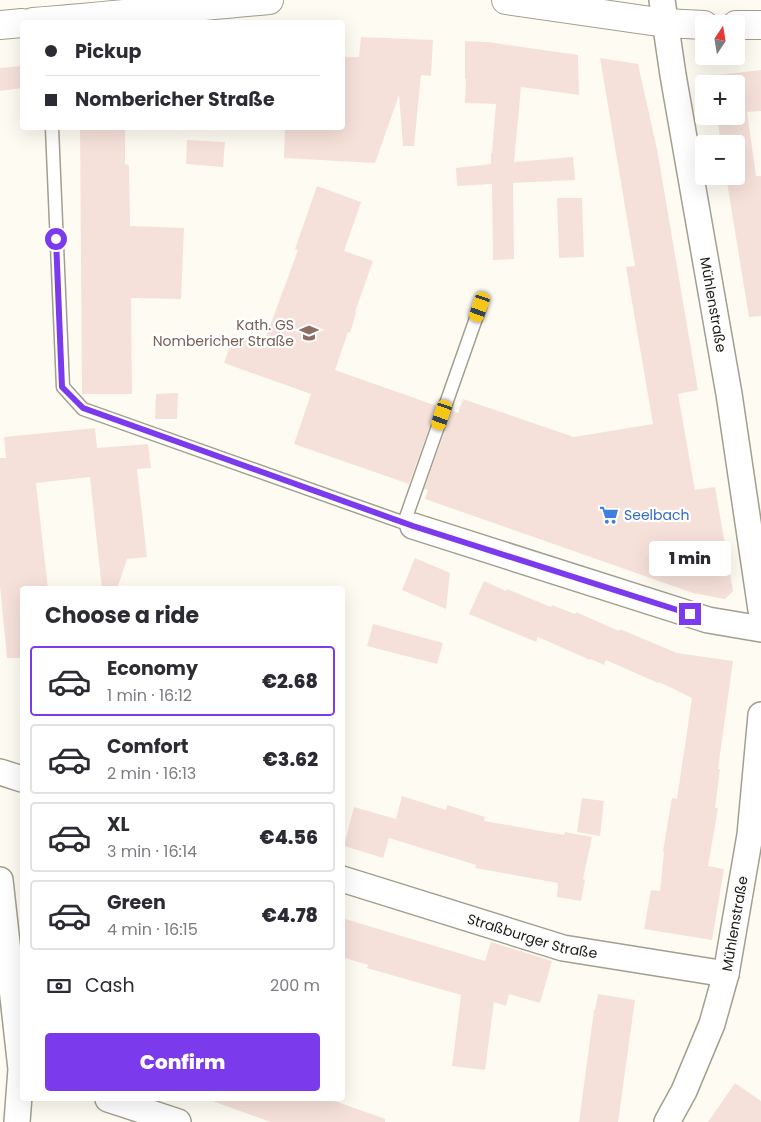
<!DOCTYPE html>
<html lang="en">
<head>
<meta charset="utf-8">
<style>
  :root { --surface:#fff; --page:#f7f7f7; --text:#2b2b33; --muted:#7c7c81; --line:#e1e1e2; --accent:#7c3aed }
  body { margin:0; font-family:Poppins,sans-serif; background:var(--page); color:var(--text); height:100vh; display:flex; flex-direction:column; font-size:19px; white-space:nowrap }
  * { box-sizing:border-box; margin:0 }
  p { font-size:16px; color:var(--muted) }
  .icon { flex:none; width:28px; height:28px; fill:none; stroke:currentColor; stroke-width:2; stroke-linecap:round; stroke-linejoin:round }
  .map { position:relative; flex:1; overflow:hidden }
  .drawer { position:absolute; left:20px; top:586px; width:325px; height:515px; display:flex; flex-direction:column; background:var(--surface); border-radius:5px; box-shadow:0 5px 20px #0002 }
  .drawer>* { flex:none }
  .banner { position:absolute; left:20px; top:20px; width:325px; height:110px; border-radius:5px; box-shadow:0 5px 20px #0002; display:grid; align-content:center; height:110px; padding:0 25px; background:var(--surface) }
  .needle { width:32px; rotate:12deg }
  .controls { position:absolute; left:695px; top:15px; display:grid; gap:10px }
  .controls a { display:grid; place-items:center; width:50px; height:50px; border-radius:5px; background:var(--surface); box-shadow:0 5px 20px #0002; font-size:25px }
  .end { position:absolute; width:22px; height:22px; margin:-11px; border:6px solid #7c3aed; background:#fff; box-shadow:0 0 0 2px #fff }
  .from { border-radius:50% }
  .bubble { position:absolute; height:35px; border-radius:5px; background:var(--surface); box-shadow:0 5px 20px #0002; font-size:16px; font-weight:800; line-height:35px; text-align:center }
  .car { position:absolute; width:15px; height:30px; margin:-15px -8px; border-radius:6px; box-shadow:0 0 4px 1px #0007; background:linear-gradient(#f5c518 24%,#345 0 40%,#f5c518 0 76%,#345 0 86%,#f5c518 0) }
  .banner b { display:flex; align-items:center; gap:18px; height:48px; font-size:19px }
  .banner b+b { border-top:1px solid var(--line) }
  .banner i { width:12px; height:12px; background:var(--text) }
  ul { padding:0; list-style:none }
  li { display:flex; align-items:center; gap:15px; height:70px; margin:0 10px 8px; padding:0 15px; border:2px solid var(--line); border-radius:5px }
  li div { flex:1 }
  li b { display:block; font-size:19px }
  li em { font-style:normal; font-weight:800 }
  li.active { border-color:var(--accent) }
  li>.icon { width:45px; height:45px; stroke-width:1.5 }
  h2 { padding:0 25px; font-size:22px; line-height:60px }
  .pay { display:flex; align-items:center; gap:12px; height:55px; padding:0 25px; font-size:19px }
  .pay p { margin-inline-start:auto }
  .button { display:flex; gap:10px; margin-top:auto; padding:10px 25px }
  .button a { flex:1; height:58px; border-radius:5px; background:var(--accent); color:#fff; font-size:20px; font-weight:800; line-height:58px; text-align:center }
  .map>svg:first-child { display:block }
  .building { fill:#f6e1da }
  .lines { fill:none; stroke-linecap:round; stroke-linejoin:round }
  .service-casing { stroke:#a29f8f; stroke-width:15 }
  .minor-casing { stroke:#a29f8f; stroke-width:28 }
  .tertiary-casing { stroke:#a29f8f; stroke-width:30 }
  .service { stroke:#fff; stroke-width:12 }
  .minor { stroke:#fff; stroke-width:25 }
  .tertiary { stroke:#fff; stroke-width:28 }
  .route { stroke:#7c3aed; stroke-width:6 }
  .labels { text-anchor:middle; stroke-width:4.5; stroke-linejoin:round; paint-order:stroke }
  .street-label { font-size:14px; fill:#1e1c16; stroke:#fff }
  .education-label { font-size:14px; fill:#785e54; stroke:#fff; text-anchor:end }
  .shop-label { font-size:14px; fill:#366cbe; stroke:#fff; text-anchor:start }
</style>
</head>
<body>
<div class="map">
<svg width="761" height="1122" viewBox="0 0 761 1122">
  <rect width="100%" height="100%" fill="#fefcf2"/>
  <!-- building -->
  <path class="building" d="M361,37L433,40L431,76L421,75L414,146H403L399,95L375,163L284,158L285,128H342V57H359Z
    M465,41L488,42L578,55L579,95L521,87L514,162L573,157L575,180L513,183L514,259L493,260L492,184L457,186L456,168L491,164V153H492L496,104L465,103L466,79H465Z
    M600,58L638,64L657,149L698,390L678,394L695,490L715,487L733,591L725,599L693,593L425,499L428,490L424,489L452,411L458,413L463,399L574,437L653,424L626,267L635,266Z
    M22,66V88L0,91V68Z
    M761,70V111L747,112L756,176H761V316L749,317L726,176H736V144H721L717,116H736V84H713V81L719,80L718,75Z
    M80,128H125V164L129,165L130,226L184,228L181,299L131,298L132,394H82Z
    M187,140L225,142L223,167L186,164Z
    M317,186L361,202L344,251L373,261L355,312L356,313L350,333L348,332L335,370L437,406L409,484L294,444L311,394L224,363L234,335L263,345L298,250L295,249Z
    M557,198H582L584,257L559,258Z
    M178,393L177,419H155L156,394Z
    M95,428L97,448L148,444L151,468L137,469L147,557L127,559L117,589H102L90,477L36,483L48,589H22V658H7L0,586V458H6L4,437Z
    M415,558L450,573L446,609L402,590Z
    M484,581L506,591L507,589L551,607L552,605L575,614L576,612L619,631L620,629L677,653L733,661L718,769H720L715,808H718L708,866L724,869L712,940L644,929L651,890L660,891L664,852L663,851L672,798L677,799L692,698L659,682L658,683L606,660L604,665L591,659L590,660L538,637L536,642L469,614Z
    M373,624L443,643L437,664L367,646Z
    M402,796L446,810L447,805L485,817L484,821L564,835L565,832L592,837L583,879L585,880L581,901L557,897L558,883L475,868L476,865L389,838L383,858L344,846L354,807L396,819Z
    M582,798L604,801L600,836L577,832Z
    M342,918L485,961L491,942L552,961L540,1003L509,994L506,1006L494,1002L485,1070L452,1066L461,995L367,968L368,965L342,957Z
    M598,994L635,1000L618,1122H579L594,1010H595Z
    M735,1083L761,1101V1122H708Z
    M215,1099H329L385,1119V1122H271L215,1102Z"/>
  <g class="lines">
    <!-- service casing -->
    <g class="service-casing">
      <path id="service" d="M52,128L63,387L83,409L413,526
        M404,523L480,307"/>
    </g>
    <!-- minor casing -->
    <g class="minor-casing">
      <g id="minor">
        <path id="s1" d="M662,0L673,75L729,394L761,610"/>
        <path d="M413,526L708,620L761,629"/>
        <path d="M0,772L22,779"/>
        <path id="s2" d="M342,879L563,948L726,974"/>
        <path d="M0,880L21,1069L17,1122"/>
        <path d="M108,1099L178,1122"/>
        <path id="s3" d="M667,1122L684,1091L712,1024L726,974L750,835L761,715"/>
      </g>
    </g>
    <!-- tertiary casing -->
    <g class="tertiary-casing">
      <path id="tertiary" d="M506,0L665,23L704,25
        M33,22C112,16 190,7 269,0
        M0,25L22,23
        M736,25H761"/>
    </g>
    <!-- service -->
    <use href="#service" class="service"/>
    <!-- minor -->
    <use href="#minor" class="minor"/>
    <!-- tertiary -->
    <use href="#tertiary" class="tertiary"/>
  </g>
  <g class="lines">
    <!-- route -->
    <path class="route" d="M56,239L62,387L83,408L413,526L690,614"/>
  </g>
  <!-- icons -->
  <defs>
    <g id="school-bare" transform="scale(1.5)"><path d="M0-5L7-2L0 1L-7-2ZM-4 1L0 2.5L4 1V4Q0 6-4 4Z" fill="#8d6e63" stroke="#fff" stroke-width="2.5" paint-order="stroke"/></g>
    <g id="supermarket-bare" transform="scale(1.5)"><path d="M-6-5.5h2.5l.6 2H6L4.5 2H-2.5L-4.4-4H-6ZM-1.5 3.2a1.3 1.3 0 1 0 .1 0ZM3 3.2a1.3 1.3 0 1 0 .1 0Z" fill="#3f7fe0" stroke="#fff" stroke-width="2.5" paint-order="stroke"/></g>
  </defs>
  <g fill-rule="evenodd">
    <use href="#school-bare" x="309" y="333"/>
    <use href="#supermarket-bare" x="609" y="515"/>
  </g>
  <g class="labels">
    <!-- street labels -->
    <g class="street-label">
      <text dy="5" stroke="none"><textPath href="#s1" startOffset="309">Mühlenstraße</textPath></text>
      <text dy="5" stroke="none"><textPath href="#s3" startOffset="211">Mühlenstraße</textPath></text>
      <text dy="5" stroke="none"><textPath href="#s2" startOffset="199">Straßburger Straße</textPath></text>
    </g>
    <!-- education labels -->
    <g class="education-label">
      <text x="294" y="330">Kath. GS<tspan x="294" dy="16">Nombericher Straße</tspan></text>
    </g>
    <!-- shop labels -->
    <g class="shop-label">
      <text x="624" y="520">Seelbach</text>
    </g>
  </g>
</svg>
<div class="controls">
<a><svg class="needle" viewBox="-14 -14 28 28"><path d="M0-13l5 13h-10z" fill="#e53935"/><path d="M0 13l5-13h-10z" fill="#7c7c81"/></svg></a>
<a>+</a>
<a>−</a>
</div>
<i class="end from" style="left:56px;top:239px"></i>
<i class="end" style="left:690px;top:614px"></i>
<div class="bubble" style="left:649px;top:541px;width:82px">1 min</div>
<i class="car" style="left:480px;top:307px;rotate:199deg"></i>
<i class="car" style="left:442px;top:415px;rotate:199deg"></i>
<div class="banner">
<b><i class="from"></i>Pickup</b>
<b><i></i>Nombericher Straße</b>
</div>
<section class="drawer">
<h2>Choose a ride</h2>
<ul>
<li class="active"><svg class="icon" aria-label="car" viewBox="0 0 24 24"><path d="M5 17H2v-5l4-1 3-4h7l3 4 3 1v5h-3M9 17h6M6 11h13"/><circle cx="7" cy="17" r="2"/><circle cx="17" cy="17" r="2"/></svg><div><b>Economy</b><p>1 min · 16:12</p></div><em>€2.68</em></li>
<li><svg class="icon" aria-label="car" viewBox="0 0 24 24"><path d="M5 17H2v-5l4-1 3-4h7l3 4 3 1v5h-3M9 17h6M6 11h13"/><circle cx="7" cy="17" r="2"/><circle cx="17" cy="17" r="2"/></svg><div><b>Comfort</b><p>2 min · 16:13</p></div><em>€3.62</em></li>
<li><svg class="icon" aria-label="car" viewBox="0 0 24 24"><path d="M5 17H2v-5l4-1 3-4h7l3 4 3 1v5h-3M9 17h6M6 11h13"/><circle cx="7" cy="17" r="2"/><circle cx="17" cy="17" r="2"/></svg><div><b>XL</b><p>3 min · 16:14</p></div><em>€4.56</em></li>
<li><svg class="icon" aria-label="car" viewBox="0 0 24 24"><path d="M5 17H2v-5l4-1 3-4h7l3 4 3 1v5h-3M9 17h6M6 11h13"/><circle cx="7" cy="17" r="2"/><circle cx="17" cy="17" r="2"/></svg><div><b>Green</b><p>4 min · 16:15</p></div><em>€4.78</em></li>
</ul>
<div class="pay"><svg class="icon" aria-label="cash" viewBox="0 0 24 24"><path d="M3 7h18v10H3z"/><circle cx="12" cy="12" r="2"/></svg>Cash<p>200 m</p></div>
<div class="button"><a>Confirm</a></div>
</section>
</div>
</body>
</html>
